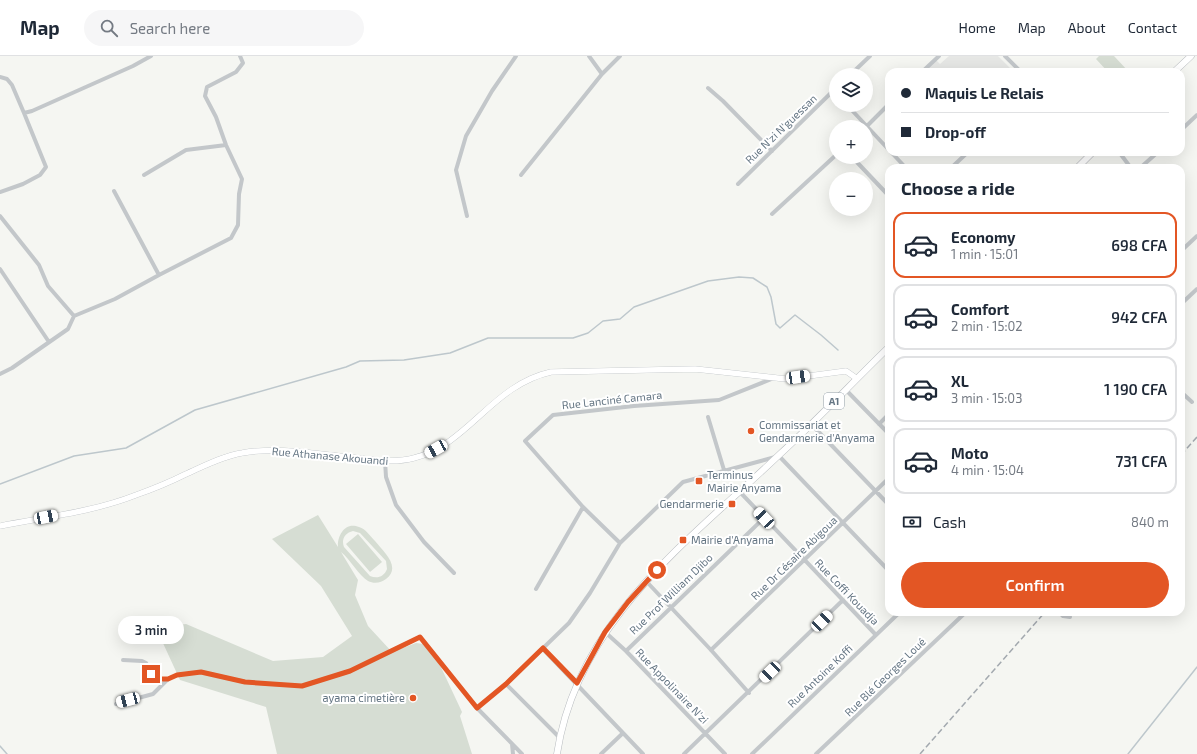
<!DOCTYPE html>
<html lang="en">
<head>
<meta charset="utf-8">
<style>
  :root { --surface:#fff; --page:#f6f6f7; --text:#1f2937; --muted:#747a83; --line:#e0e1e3; --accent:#e35624 }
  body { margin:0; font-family:"Exo 2",sans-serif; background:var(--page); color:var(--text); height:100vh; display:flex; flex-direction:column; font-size:15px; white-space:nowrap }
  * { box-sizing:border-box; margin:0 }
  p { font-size:13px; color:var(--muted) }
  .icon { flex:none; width:22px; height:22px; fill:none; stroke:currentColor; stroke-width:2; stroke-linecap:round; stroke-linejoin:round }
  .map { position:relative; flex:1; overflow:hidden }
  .drawer { position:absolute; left:885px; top:108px; width:300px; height:452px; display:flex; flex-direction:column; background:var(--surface); border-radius:12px; box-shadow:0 4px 16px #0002 }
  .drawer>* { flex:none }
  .top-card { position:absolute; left:885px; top:12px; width:300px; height:88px; border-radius:12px; box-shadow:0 4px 16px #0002; display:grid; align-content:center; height:88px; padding:0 16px; background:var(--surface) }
  .buttons { position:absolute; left:829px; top:12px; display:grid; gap:8px }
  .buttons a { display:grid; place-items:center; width:44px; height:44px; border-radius:50%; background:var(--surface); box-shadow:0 4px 16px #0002; font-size:20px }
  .end { position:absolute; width:18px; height:18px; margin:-9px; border:5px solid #e35624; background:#fff; box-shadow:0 0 0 2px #fff }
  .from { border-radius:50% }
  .bubble { position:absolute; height:28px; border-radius:14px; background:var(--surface); box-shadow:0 4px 16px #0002; font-size:13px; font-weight:600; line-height:28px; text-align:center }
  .car { position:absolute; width:12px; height:24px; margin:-12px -6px; border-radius:5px; box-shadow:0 0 3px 1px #0007; background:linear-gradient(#fff 24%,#345 0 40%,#fff 0 76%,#345 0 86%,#fff 0) }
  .top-card b { display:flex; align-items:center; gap:14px; height:38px; font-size:15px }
  .top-card b+b { border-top:1px solid var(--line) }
  .top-card i { width:10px; height:10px; background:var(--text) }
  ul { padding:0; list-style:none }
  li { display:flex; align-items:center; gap:12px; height:66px; margin:0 8px 6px; padding:0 8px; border:2px solid var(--line); border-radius:12px }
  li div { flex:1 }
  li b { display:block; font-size:15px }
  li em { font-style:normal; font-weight:600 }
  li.selected { border-color:var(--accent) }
  li>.icon { width:36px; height:36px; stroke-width:1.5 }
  h2 { padding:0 16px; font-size:18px; line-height:48px }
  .pay { display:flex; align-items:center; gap:10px; height:44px; padding:0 16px; font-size:15px }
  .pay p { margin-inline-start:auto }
  .cta { display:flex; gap:8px; margin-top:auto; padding:8px 16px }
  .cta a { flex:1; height:46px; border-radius:24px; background:var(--accent); color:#fff; font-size:16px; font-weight:600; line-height:46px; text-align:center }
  header { display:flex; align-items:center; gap:24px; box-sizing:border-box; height:56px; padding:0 20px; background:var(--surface); border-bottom:1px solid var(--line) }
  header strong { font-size:19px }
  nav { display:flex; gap:22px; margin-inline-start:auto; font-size:14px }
  .search { width:280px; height:36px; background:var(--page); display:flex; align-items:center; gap:10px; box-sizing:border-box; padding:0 14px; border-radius:22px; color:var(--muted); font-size:15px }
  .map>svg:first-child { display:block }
  .built { fill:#e6e7e5 }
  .green { fill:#d6ddd3; fill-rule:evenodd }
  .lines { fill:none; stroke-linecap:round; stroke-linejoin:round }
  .stream { stroke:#bdc7cc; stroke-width:1.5 }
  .secondary-casing { stroke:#b5babe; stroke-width:6 }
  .primary-casing { stroke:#b6babe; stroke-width:7 }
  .street { stroke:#c3c7ca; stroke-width:4 }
  .secondary { stroke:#fff; stroke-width:5.5 }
  .primary { stroke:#fff; stroke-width:6 }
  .rail { stroke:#a3a9af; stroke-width:1.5; stroke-dasharray:6 3; stroke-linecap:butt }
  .route { stroke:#e35624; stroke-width:5 }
  .poi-dot { fill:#e35624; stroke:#fff; stroke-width:1.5 }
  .labels { text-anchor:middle; stroke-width:4; stroke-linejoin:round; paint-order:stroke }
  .shield { fill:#fff; stroke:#929ea8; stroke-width:1 }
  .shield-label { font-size:10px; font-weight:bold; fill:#647583 }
  .street-label { font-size:11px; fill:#647583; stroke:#fff }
  .poi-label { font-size:11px; fill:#647583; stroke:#fff; text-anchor:start }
</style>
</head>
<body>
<header>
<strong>Map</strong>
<div class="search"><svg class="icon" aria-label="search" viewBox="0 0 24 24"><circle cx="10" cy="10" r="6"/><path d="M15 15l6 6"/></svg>Search here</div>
<nav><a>Home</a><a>Map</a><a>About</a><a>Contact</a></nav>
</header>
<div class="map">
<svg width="1197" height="698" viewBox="0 0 1197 698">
  <rect width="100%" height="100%" fill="#f5f6f2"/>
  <!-- built -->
  <path class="built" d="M949,0H998L1014,16H924L936,4L940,8Z"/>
  <!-- green -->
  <path class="green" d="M1099,0H1114L1129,16H1108L1096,3Z
    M318,459L338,491C337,480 345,465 359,471C366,473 370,480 375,485C383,495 402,511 386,523C381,527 374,528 368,525C359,520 350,503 341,496L358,524L355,539L368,570L392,596L416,587L423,588L439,607L462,656L460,660L472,698H277L266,651L180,624L156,572L186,568L273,605L323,601L352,580L321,530L272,483ZM353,475L360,477L386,505L387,513C384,521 377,523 370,520L344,491C341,483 345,477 353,475Z
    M358,478L382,506L370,516L346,488Z"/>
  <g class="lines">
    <!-- stream -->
    <path class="stream" d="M0,428L74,400L126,392L195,354L346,311L360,305L404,304L450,297L488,282H573L588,277L603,265L620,263L634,251L708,225L739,221L753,222L767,231L771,241L776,268L780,272L795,259L821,279L838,294
      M0,690L7,698
      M1128,698L1197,611"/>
    <!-- secondary casing -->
    <g class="secondary-casing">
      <path id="secondary" d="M0,470C45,461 93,456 136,439C153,433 170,426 186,418C204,410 223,400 242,397C280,390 320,399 357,402C376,404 395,407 414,402C469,388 492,329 551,316L695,313L786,323L846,315L856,322"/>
    </g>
    <!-- primary casing -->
    <g class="primary-casing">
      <path id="primary" d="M1174,16L1191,0
        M1077,112L1093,96
        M557,698C577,564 688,486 779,399C817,364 852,327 889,291"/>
    </g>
    <!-- street -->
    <path class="street" d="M589,0L602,18L620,0
      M1005,0L1021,16
      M922,16L939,0
      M850,19L870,0
      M0,21L7,23L12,29L24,57L46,111L40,119L23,128L0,136
      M708,32L723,45L772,95
      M847,49L889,94
      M24,57L32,55L133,10L151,0
      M866,71L889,48
      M1181,74L1197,59
      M891,96L906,112
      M1119,96L1131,112
      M852,101L889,140
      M951,112L968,96
      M1140,112L1158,96
      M144,119L186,94L226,89
      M521,119L602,18
      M738,128L836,32
      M772,158L836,99
      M0,160L39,209L48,230L74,260
      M467,160L456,114L466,80L492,35L516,0
      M1181,195L1197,180
      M0,213L49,286
      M159,219L231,182L238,169L239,138L242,123L226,89L216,61L205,40L207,31L236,16L243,7L240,0
      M1181,248L1197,233
      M0,318L12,312L68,273L74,260L115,243L159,219L114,135
      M846,334L889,378
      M1181,336L1192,346
      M708,361L724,414
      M811,368L889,449
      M879,368L889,358
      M385,405L386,421L396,449L424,486L454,517
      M739,435L876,579
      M620,487L583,451L525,385L553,359L634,350L719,344L774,322
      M646,525L711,594L749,637
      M536,533L583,451
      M1059,556L1063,560L1070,561
      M605,576L626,595L725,698
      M543,593L643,698
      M711,594L889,422
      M626,595L764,462
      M123,604L142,605L146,607L155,623H167
      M506,628L559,681
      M116,648L153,638L168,623L177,619L201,616L245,626L302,630L350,615L420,581L477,652L522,698
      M477,652L506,628L569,567L590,537L620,487L683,426L779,400L889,515
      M512,688L513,698
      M601,698L623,677
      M684,698L843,544
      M752,698L900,556
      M816,698L966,556"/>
    <!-- secondary -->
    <use href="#secondary" class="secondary"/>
    <!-- primary -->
    <use href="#primary" class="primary"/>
    <!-- rail -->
    <path class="rail" d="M1181,399L1197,381
      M920,698L1045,556"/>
  </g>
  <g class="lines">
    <!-- route -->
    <path class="route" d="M151,618L155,623H168L177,619L201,616L245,626L302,630L350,615L420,581L477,652L506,628L543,592L577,627L605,576L628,546L657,514"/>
  </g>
  <!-- markers -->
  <g class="poi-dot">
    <circle cx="751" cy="375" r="4"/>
    <rect x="695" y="421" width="8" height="8" rx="2"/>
    <rect x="728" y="444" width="8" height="8" rx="2"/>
    <rect x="679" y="480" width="8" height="8" rx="2"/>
    <circle cx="413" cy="642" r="4"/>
  </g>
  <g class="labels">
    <!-- shield labels -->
    <rect class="shield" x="824" y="337" width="20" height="16" rx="3"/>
    <g class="shield-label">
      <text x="834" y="349">A1</text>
    </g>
    <!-- street labels -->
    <g class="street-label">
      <text transform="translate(781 73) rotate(-44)" y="4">Rue N'zi N'guessan</text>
      <text transform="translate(612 344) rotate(-6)" y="4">Rue Lanciné Camara</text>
      <text transform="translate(330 400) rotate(5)" y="4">Rue Athanase Akouandi</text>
      <text transform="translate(794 502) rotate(-44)" y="4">Rue Dr Césaire Abigoua</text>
      <text transform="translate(847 536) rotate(46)" y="4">Rue Coffi Kouadja</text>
      <text transform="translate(671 538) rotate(-44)" y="4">Rue Prof William Djibo</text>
      <text transform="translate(820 620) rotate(-44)" y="4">Rue Antoine Koffi</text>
      <text transform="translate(885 621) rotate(-44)" y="4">Rue Blé Georges Loué</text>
      <text transform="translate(672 630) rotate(46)" y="4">Rue Appolinaire N'zi</text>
    </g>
    <!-- poi labels -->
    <g class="poi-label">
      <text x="759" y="373">Commissariat et<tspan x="759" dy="13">Gendarmerie d'Anyama</tspan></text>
      <text x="707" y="423">Terminus<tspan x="707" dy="13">Mairie Anyama</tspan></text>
      <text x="724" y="452" text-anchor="end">Gendarmerie</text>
      <text x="691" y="488">Mairie d'Anyama</text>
      <text x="405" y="646" text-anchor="end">ayama cimetière</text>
    </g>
  </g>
</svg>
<div class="buttons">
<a><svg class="icon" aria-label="layers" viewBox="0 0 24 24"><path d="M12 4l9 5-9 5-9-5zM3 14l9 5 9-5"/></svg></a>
<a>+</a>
<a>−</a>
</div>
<i class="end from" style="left:657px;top:514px"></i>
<i class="end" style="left:151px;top:618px"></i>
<div class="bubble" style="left:118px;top:560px;width:66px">3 min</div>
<i class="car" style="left:798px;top:321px;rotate:82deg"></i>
<i class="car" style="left:436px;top:393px;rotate:241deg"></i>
<i class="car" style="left:46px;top:461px;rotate:79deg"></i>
<i class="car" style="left:764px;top:462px;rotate:317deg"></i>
<i class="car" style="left:822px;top:565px;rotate:46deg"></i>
<i class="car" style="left:770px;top:616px;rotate:226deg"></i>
<i class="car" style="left:128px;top:644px;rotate:255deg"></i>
<div class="top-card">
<b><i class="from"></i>Maquis Le Relais</b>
<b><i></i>Drop-off</b>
</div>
<section class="drawer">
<h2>Choose a ride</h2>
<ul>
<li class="selected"><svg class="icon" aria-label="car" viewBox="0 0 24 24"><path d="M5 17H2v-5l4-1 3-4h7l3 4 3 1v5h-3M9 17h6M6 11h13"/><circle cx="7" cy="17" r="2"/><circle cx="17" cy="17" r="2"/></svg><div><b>Economy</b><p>1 min · 15:01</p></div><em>698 CFA</em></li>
<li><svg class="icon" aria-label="car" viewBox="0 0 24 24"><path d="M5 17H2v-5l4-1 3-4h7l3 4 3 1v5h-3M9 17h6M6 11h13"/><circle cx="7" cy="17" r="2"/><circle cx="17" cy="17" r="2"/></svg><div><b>Comfort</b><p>2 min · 15:02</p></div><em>942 CFA</em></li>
<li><svg class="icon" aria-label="car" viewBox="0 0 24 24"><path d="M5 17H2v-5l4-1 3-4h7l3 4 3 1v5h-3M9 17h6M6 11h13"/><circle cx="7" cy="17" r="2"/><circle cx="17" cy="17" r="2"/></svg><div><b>XL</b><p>3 min · 15:03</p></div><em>1 190 CFA</em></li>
<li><svg class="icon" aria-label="car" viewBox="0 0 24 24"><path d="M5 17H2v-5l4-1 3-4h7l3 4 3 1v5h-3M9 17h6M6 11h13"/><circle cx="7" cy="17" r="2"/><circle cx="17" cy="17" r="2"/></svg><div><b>Moto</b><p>4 min · 15:04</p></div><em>731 CFA</em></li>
</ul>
<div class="pay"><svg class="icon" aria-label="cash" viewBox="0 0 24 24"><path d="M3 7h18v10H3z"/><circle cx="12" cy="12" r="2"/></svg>Cash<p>840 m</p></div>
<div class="cta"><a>Confirm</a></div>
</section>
</div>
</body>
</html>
